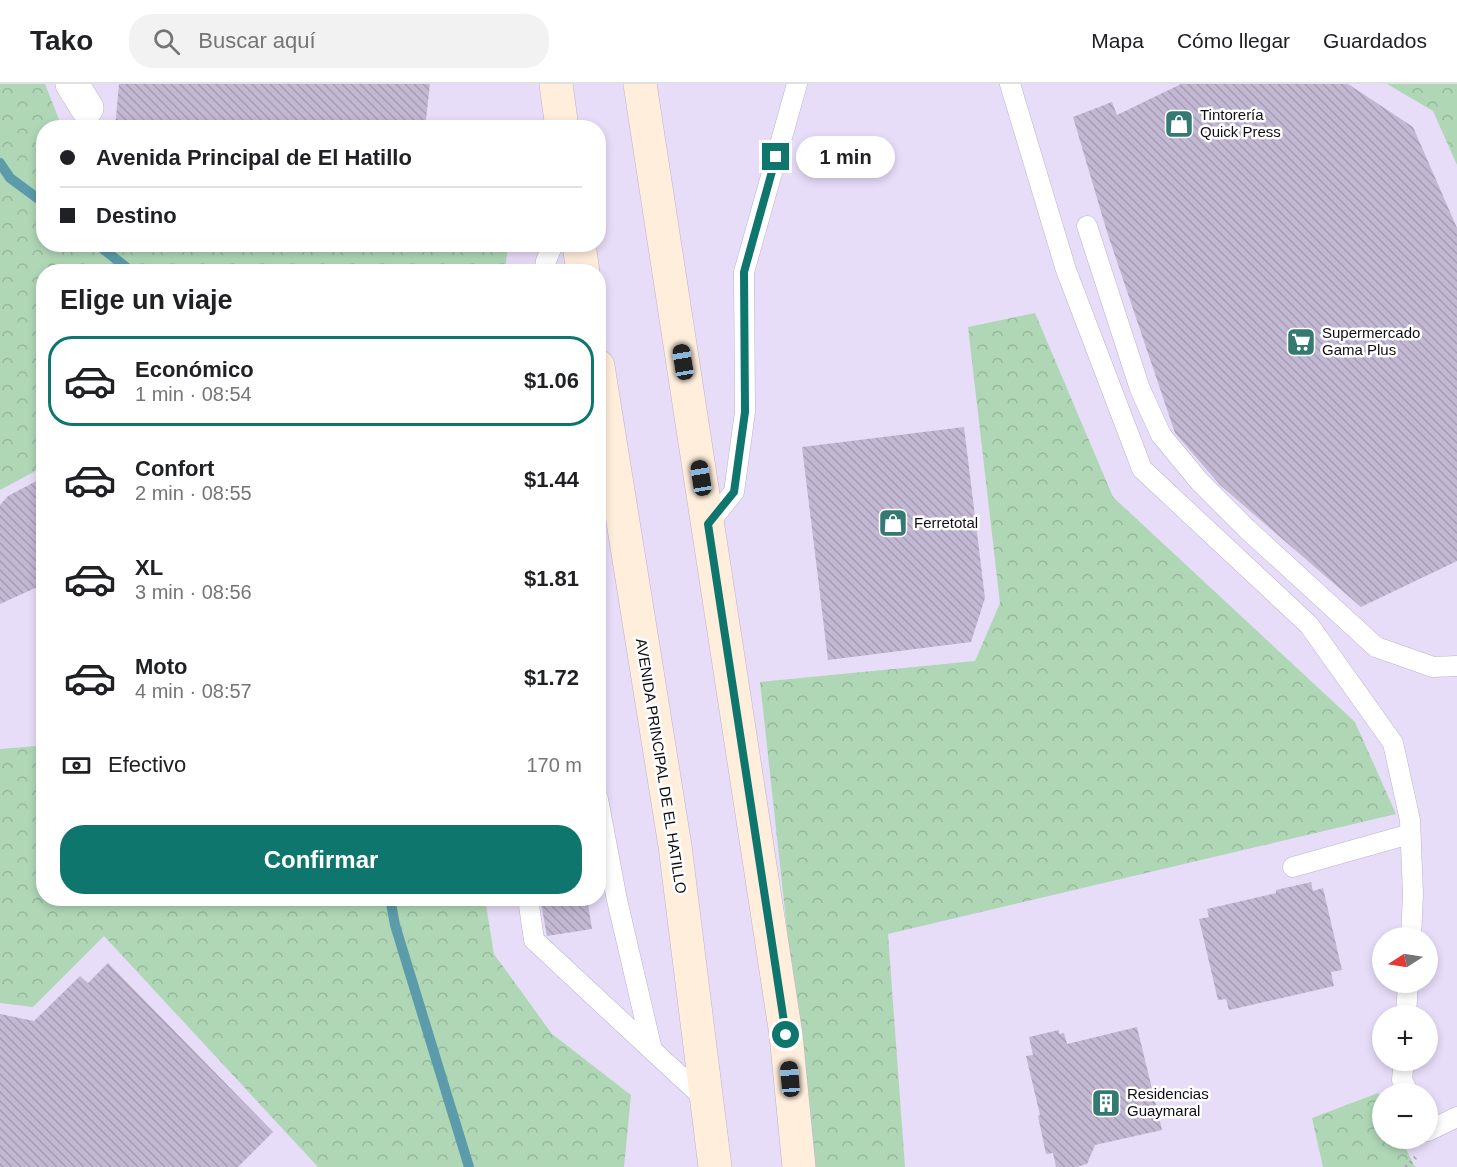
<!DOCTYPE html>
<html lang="es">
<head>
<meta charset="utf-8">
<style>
  :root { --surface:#fff; --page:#f2f2f2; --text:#202124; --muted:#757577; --line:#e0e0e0; --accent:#0f766e }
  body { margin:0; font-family:Arial,sans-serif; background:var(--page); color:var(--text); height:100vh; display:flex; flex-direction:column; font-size:22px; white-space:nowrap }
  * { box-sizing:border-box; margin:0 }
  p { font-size:20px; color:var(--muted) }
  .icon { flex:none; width:33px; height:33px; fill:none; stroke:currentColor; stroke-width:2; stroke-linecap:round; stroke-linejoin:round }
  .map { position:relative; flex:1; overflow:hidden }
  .panel { position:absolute; left:36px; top:180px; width:570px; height:642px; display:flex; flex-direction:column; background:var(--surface); border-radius:24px; box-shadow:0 3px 9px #0003 }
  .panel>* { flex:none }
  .guide { position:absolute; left:36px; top:36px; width:570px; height:132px; border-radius:24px; box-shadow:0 3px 9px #0003; display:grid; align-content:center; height:132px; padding:0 24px; background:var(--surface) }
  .needle { width:39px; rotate:258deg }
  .fabs { position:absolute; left:1372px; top:843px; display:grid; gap:12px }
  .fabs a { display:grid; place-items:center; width:66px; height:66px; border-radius:50%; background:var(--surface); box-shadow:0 3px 9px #0003; font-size:30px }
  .end { position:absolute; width:27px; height:27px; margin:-14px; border:8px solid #0f766e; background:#fff; box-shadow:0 0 0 3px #fff }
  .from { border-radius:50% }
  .bubble { position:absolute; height:42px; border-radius:21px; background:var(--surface); box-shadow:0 3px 9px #0003; font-size:20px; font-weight:800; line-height:42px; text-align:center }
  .car { position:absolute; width:18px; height:36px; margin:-18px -9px; border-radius:8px; box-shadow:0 0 4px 2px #0007; background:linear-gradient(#222 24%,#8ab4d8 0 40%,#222 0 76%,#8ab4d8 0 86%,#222 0) }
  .guide b { display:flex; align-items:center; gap:21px; height:57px; font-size:22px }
  .guide b+b { border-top:2px solid var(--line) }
  .guide i { width:15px; height:15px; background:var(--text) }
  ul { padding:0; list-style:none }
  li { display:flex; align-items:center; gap:18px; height:90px; margin:0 12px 9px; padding:0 12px; border:3px solid transparent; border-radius:24px }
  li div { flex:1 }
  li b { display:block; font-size:22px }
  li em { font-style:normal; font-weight:800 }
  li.current { border-color:var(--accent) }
  li>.icon { width:54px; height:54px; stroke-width:1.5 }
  h2 { padding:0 24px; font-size:27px; line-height:72px }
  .pay { display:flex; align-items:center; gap:15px; height:66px; padding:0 24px; font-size:22px }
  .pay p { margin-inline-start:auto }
  .action { display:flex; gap:12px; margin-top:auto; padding:12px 24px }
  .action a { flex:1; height:69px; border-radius:24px; background:var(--accent); color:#fff; font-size:24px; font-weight:800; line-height:69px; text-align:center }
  header { display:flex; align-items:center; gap:36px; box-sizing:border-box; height:84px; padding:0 30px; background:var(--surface); border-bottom:2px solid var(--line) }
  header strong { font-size:28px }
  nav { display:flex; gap:33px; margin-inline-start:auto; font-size:21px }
  .search { width:420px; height:54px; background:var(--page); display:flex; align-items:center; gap:15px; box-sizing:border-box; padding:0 21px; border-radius:24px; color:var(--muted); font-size:22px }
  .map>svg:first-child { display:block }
  .forest { fill:url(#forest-crowns) }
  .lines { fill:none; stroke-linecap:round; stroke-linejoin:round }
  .stream { stroke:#5c9baa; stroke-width:10 }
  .building { fill:url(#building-back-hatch) }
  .lane-casing { stroke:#bdb2cc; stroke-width:21 }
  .street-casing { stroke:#bdb2cc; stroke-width:34 }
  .secondary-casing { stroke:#bdb2cc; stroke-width:34 }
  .path { stroke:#a79eb5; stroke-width:4; stroke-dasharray:1.5 4.5; stroke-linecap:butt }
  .lane { stroke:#fff; stroke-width:20 }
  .street { stroke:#fff; stroke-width:33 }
  .secondary { stroke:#ffeedc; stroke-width:33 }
  .route { stroke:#0f766e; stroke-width:8 }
  .labels { text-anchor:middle; stroke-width:5; stroke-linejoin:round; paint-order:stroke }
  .poi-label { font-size:15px; fill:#110d16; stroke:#fff; text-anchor:start }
  .street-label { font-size:15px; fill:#110d16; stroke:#fff }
</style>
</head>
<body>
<header>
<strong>Tako</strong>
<div class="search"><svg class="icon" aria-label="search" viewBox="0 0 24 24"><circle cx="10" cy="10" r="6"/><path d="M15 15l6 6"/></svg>Buscar aquí</div>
<nav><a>Mapa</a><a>Cómo llegar</a><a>Guardados</a></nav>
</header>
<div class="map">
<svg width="1457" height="1083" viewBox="0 0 1457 1083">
  <defs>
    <pattern id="forest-crowns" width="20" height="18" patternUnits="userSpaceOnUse" patternTransform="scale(1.5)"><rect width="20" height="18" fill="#afd7b6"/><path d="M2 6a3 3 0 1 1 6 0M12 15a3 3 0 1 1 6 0" fill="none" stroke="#96b79c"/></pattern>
    <pattern id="building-back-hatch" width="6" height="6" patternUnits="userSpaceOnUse" patternTransform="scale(1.5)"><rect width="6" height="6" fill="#c3b8d3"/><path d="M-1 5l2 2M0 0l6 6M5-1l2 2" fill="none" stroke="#a69db4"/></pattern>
  </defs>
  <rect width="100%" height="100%" fill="#e8ddf9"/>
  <!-- forest -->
  <path class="forest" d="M0,0H45L62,43L44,44V160L508,161L505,187L44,188L43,383L0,406Z
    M1387,0H1457V81L1433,27Z
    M1035,229L1113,413L1355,638L1396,730L888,850L905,1083H813L760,598L975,577L1000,519L968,243Z
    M43,617L44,814L485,815L494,870L552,950L631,1011L624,1083H318L104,852L33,923L0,919V665L36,662L39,618Z
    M1378,1009L1383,1019V1054L1401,1055L1415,1083H1323L1312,1034Z"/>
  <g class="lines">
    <!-- stream -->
    <path class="stream" d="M0,79L10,94L44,119
      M97,160L132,188
      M390,814L395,841L469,1083"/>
  </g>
  <!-- building -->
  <path class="building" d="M119,0H430L425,44H115Z
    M1181,0H1348L1413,43L1457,144V477L1361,523L1220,401L1175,349L1107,148L1073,33L1112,18L1117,31Z
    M964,343L985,514L971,558L828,576L802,363Z
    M44,393V500L0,520V421L8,412Z
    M1311,798L1313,807L1323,804L1342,886L1331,888L1334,902L1229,926L1226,915L1218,916L1199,835L1209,833L1207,825L1276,809V806Z
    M540,814H587L592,845L547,852Z
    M108,879L273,1048L238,1083H0V930L34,937L80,892L88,899Z
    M1137,943L1162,1046L1095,1061L1087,1080L1076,1083H1056L1053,1069L1046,1070L1038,1032L1040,1031L1026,972L1033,971L1029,953L1059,946V950L1064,949L1067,960Z"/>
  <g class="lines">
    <!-- lane casing -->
    <g class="lane-casing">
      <path id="lane" d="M1010,0L1066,186L1142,385L1309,541L1393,659L1410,736L1413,810L1411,854
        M1087,142L1140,305L1161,351L1199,397L1247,445L1376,563L1433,583L1457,582
        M545,188L546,177L553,160
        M708,440L734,408L745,328L744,188L797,0
        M598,715L617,816L652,966L706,1016
        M1293,783L1410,750
        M528,814L534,856L652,966
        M1406,932L1408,898
        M1404,976L1402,996L1409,1010
        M1428,1047L1457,1033"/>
    </g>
    <!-- street casing -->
    <g class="street-casing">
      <path id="street" d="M72,0L87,24"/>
    </g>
    <!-- secondary casing -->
    <g class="secondary-casing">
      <path id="secondary" d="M556,0L562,44
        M640,0L786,951L799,1083
        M579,160L583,188
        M598,282L675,762L715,1083"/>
    </g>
    <!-- path -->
    <path class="path" d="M1406,1083L1418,1071"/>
    <!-- lane -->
    <use href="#lane" class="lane"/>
    <!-- street -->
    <use href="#street" class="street"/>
    <!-- secondary -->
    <use href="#secondary" class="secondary"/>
  </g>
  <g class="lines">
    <!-- route -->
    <path class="route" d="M776,73L744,188L745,328L734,408L708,440L786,951"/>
  </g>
  <!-- icons -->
  <defs>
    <g id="shop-square" transform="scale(1.5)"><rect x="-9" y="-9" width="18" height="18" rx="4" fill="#347a72" stroke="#fff"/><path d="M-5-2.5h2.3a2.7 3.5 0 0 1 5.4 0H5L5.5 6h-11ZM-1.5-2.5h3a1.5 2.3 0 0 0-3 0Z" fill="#fff"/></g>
    <g id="supermarket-square" transform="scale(1.5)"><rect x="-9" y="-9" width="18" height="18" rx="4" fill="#347a72" stroke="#fff"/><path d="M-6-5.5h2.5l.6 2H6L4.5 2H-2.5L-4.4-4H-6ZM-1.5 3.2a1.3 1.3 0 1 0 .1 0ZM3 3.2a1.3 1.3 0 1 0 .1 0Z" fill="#fff"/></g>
    <g id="building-square" transform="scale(1.5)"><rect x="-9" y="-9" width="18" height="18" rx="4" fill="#347a72" stroke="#fff"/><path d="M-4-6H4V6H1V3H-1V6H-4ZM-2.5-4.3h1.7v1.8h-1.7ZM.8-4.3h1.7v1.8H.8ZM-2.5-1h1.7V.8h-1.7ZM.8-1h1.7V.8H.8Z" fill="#fff"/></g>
  </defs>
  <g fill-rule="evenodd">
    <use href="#shop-square" x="1179" y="40"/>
    <use href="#supermarket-square" x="1301" y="258"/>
    <use href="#shop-square" x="893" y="439"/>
    <use href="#building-square" x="1106" y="1019"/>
  </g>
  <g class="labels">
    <!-- poi labels -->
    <g class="poi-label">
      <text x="1200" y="36">Tintorería<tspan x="1200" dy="17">Quick Press</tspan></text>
      <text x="1322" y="254">Supermercado<tspan x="1322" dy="17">Gama Plus</tspan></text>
      <text x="914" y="444">Ferretotal</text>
      <text x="1127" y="1015">Residencias<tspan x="1127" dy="17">Guaymaral</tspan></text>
    </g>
    <!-- street labels -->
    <g class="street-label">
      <text transform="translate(661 682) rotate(81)" y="5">AVENIDA PRINCIPAL DE EL HATILLO</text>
    </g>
  </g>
</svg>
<div class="fabs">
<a><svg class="needle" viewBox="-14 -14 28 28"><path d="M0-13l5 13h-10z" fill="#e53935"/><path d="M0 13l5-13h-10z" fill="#757577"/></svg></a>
<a>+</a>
<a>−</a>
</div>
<i class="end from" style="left:786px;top:951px"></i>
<i class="end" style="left:776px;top:73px"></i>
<div class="bubble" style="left:796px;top:52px;width:99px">1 min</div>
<i class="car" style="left:683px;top:278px;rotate:351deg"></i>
<i class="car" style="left:701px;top:394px;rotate:351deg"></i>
<i class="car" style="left:790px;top:995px;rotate:355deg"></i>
<div class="guide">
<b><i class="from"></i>Avenida Principal de El Hatillo</b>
<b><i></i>Destino</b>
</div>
<section class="panel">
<h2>Elige un viaje</h2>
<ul>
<li class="current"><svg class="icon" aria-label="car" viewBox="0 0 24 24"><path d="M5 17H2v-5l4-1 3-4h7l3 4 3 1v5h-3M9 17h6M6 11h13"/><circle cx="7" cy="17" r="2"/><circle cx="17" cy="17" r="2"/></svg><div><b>Económico</b><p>1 min · 08:54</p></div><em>$1.06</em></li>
<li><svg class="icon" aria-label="car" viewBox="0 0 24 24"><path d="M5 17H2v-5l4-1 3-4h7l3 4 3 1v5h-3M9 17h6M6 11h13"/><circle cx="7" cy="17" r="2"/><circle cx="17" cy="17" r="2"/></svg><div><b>Confort</b><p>2 min · 08:55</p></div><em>$1.44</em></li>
<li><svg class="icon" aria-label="car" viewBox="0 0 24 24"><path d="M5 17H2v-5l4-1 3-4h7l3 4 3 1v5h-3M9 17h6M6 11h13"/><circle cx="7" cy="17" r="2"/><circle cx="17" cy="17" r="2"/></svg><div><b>XL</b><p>3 min · 08:56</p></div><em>$1.81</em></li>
<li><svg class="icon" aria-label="car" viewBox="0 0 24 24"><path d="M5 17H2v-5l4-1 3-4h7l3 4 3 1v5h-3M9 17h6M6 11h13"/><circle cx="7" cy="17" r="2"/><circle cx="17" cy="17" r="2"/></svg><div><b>Moto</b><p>4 min · 08:57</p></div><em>$1.72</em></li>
</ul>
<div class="pay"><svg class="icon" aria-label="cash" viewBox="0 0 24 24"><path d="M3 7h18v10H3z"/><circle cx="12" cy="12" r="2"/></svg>Efectivo<p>170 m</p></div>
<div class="action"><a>Confirmar</a></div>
</section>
</div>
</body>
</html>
